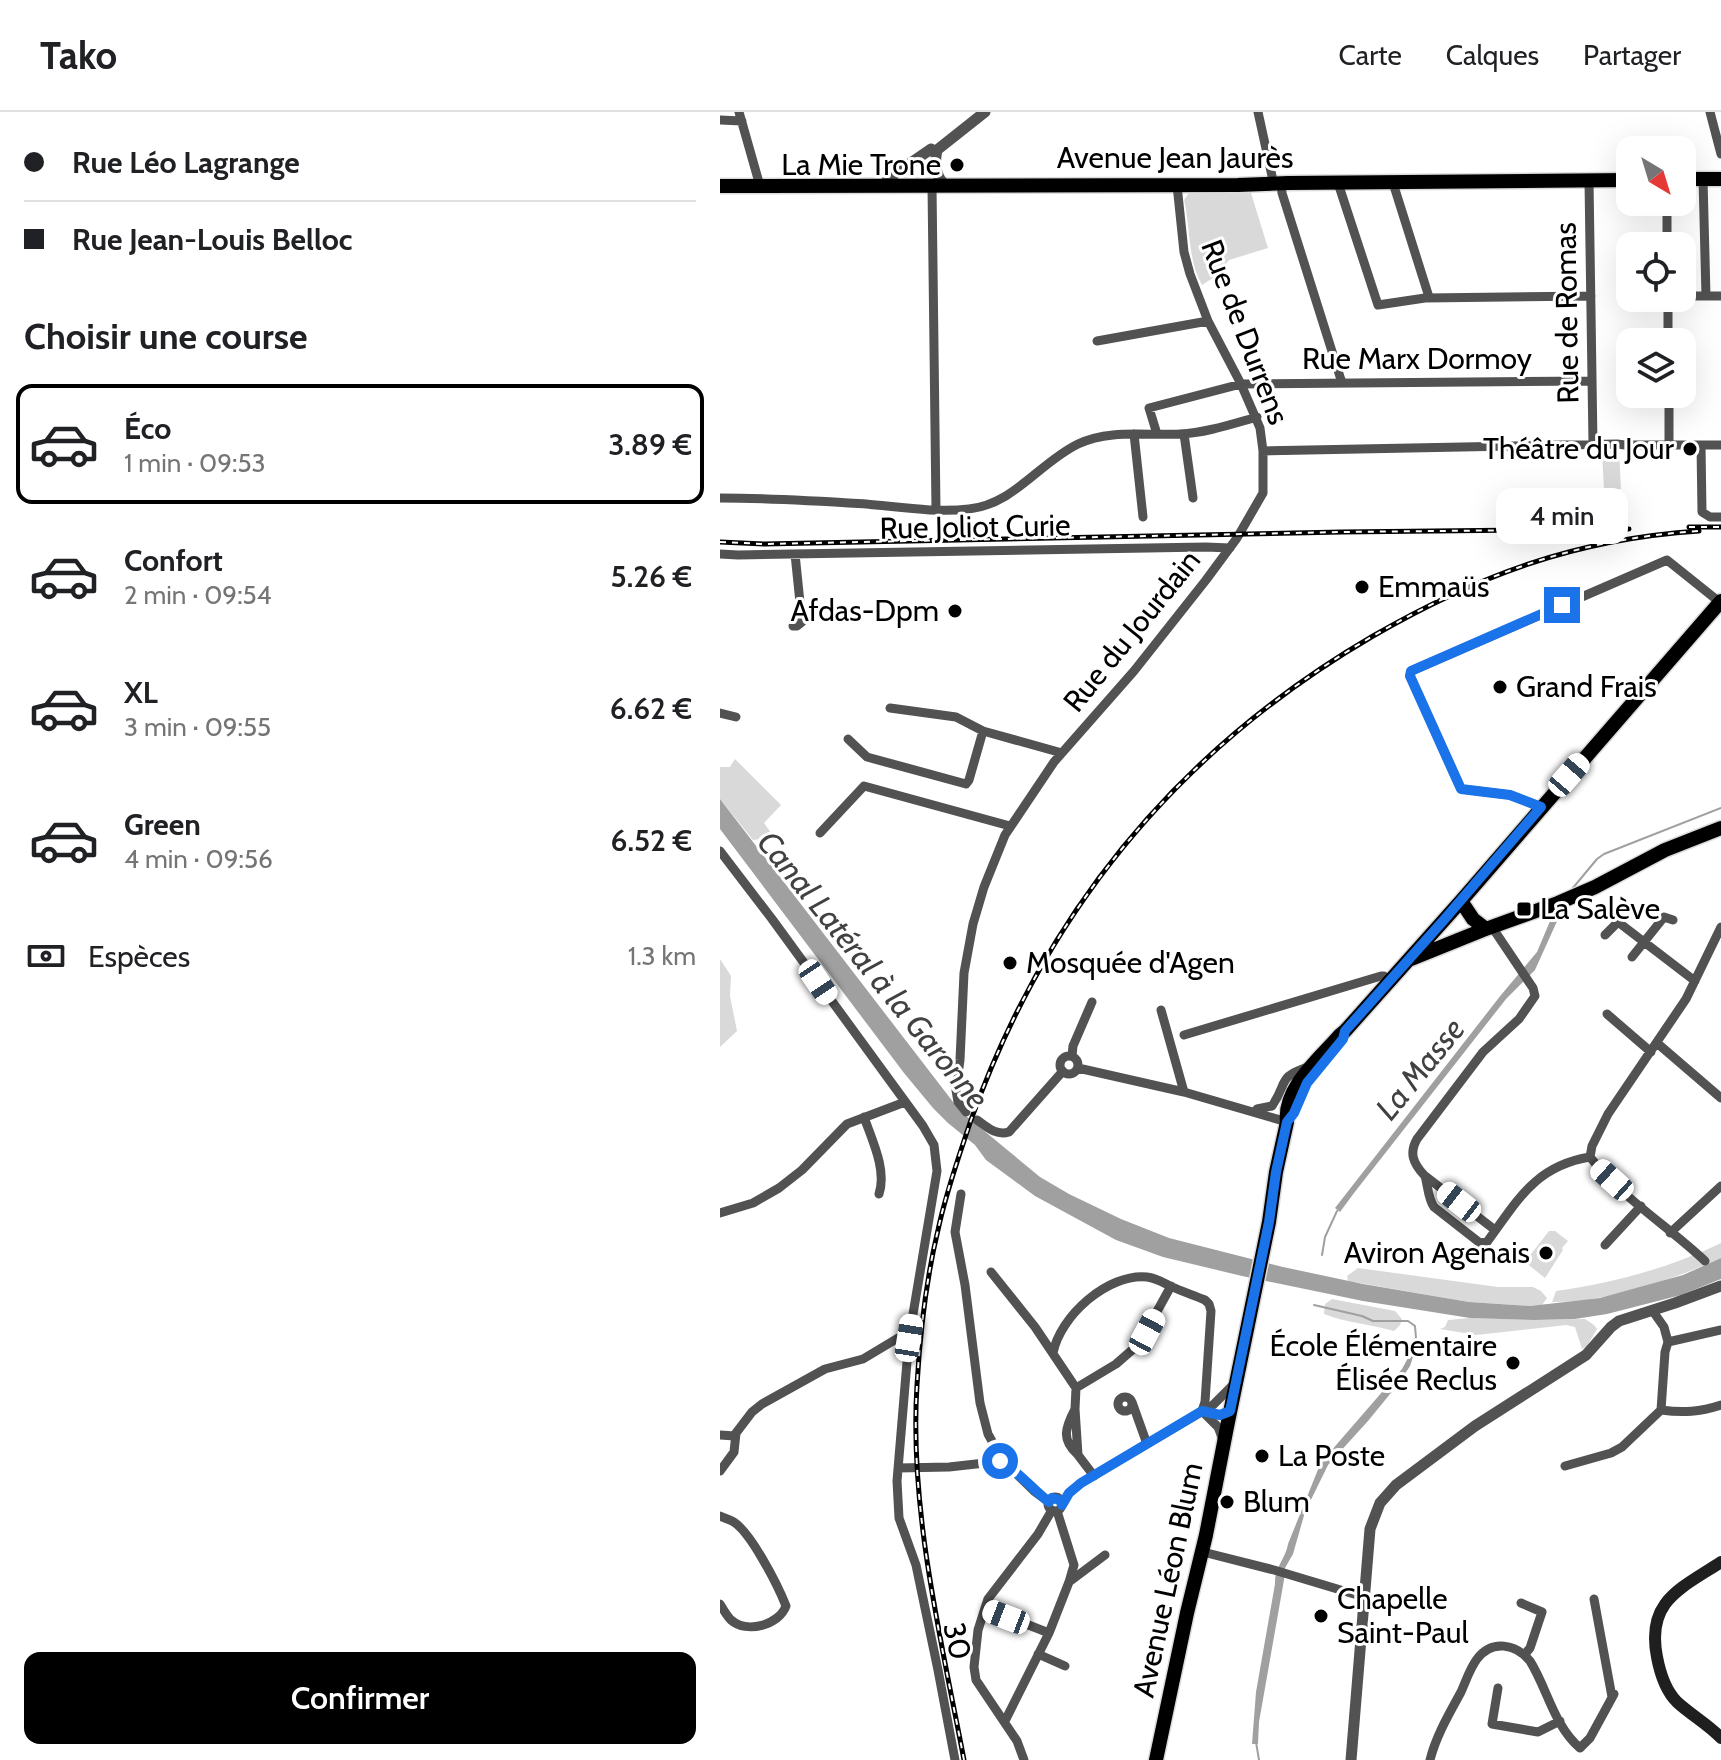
<!DOCTYPE html>
<html lang="fr">
<head>
<meta charset="utf-8">
<style>
  :root { --surface:#fff; --page:#f2f2f2; --text:#202124; --muted:#757577; --line:#e0e0e0; --accent:#000 }
  body { margin:0; font-family:Cabin,sans-serif; background:var(--page); color:var(--text); height:100vh; display:flex; flex-direction:column; font-size:30px; white-space:nowrap }
  * { box-sizing:border-box; margin:0 }
  p { font-size:26px; color:var(--muted) }
  .icon { flex:none; width:44px; height:44px; fill:none; stroke:currentColor; stroke-width:2; stroke-linecap:round; stroke-linejoin:round }
  .map { position:relative; flex:1; overflow:hidden }
  .details { display:flex; flex-direction:column; background:var(--surface); width:720px }
  .details>* { flex:none }
  .top-card { display:grid; align-content:center; height:176px; padding:0 24px; background:var(--surface) }
  .needle { width:52px; rotate:142deg }
  .tools { position:absolute; left:896px; top:24px; display:grid; gap:16px }
  .tools a { display:grid; place-items:center; width:80px; height:80px; border-radius:16px; background:var(--surface); box-shadow:0 8px 32px #0002; font-size:40px }
  .end { position:absolute; width:36px; height:36px; margin:-18px; border:10px solid #1a73e8; background:#fff; box-shadow:0 0 0 4px #fff }
  .from { border-radius:50% }
  .bubble { position:absolute; height:56px; border-radius:16px; background:var(--surface); box-shadow:0 8px 32px #0002; font-size:26px; font-weight:600; line-height:56px; text-align:center }
  .car { position:absolute; width:24px; height:48px; margin:-24px -12px; border-radius:10px; box-shadow:0 0 6px 2px #0007; background:linear-gradient(#fff 24%,#345 0 40%,#fff 0 76%,#345 0 86%,#fff 0) }
  .top-card b { display:flex; align-items:center; gap:28px; height:76px; font-size:30px }
  .top-card b+b { border-top:2px solid var(--line) }
  .top-card i { width:20px; height:20px; background:var(--text) }
  ul { padding:0; list-style:none }
  li { display:flex; align-items:center; gap:24px; height:120px; margin:0 16px 12px; padding:0 8px; border:4px solid transparent; border-radius:16px }
  li div { flex:1 }
  li b { display:block; font-size:30px }
  li em { font-style:normal; font-weight:600 }
  li.selected { border-color:var(--accent) }
  li>.icon { width:72px; height:72px; stroke-width:1.5 }
  h2 { padding:0 24px; font-size:36px; line-height:96px }
  .pay { display:flex; align-items:center; gap:20px; height:88px; padding:0 24px; font-size:30px }
  .pay p { margin-inline-start:auto }
  .primary-button { display:flex; gap:16px; margin-top:auto; padding:16px 24px }
  .primary-button a { flex:1; height:92px; border-radius:16px; background:var(--accent); color:#fff; font-size:32px; font-weight:600; line-height:92px; text-align:center }
  header { display:flex; align-items:center; gap:48px; box-sizing:border-box; height:112px; padding:0 40px; background:var(--surface); border-bottom:2px solid var(--line) }
  header strong { font-size:38px }
  nav { display:flex; gap:44px; margin-inline-start:auto; font-size:28px }
  main { display:flex; flex:1; min-height:0 }
  .map>svg:first-child { display:block }
  .green { fill:#d9d9d9 }
  .water { fill:#a0a0a0 }
  .lines { fill:none; stroke-linecap:round; stroke-linejoin:round }
  .stream { stroke:#a0a0a0; stroke-width:2 }
  .primary-casing { stroke:#dbdbdb; stroke-width:17 }
  .minor { stroke:#525252; stroke-width:9 }
  .tertiary { stroke:#525252; stroke-width:11 }
  .secondary { stroke:#1f1f1f; stroke-width:12 }
  .primary { stroke:#000; stroke-width:14 }
  .rail-casing { stroke:#000; stroke-width:5 }
  .rail { stroke:#fff; stroke-width:2; stroke-dasharray:6; stroke-linecap:butt }
  .route { stroke:#1a73e8; stroke-width:10 }
  .poi-dot { fill:#000; stroke:#fff; stroke-width:3 }
  .labels { text-anchor:middle; stroke-width:6; stroke-linejoin:round; paint-order:stroke }
  .street-label { font-size:30px; fill:#000; stroke:#fff }
  .poi-label { font-size:30px; fill:#000; stroke:#fff; text-anchor:start }
  .water-label { font-size:32px; font-style:italic; fill:#414141; stroke:#fff }
</style>
</head>
<body>
<header>
<strong>Tako</strong>
<nav><a>Carte</a><a>Calques</a><a>Partager</a></nav>
</header>
<main>
<section class="details">
<div class="top-card">
<b><i class="from"></i>Rue Léo Lagrange</b>
<b><i></i>Rue Jean-Louis Belloc</b>
</div>
<h2>Choisir une course</h2>
<ul>
<li class="selected"><svg class="icon" aria-label="car" viewBox="0 0 24 24"><path d="M5 17H2v-5l4-1 3-4h7l3 4 3 1v5h-3M9 17h6M6 11h13"/><circle cx="7" cy="17" r="2"/><circle cx="17" cy="17" r="2"/></svg><div><b>Éco</b><p>1 min · 09:53</p></div><em>3.89 €</em></li>
<li><svg class="icon" aria-label="car" viewBox="0 0 24 24"><path d="M5 17H2v-5l4-1 3-4h7l3 4 3 1v5h-3M9 17h6M6 11h13"/><circle cx="7" cy="17" r="2"/><circle cx="17" cy="17" r="2"/></svg><div><b>Confort</b><p>2 min · 09:54</p></div><em>5.26 €</em></li>
<li><svg class="icon" aria-label="car" viewBox="0 0 24 24"><path d="M5 17H2v-5l4-1 3-4h7l3 4 3 1v5h-3M9 17h6M6 11h13"/><circle cx="7" cy="17" r="2"/><circle cx="17" cy="17" r="2"/></svg><div><b>XL</b><p>3 min · 09:55</p></div><em>6.62 €</em></li>
<li><svg class="icon" aria-label="car" viewBox="0 0 24 24"><path d="M5 17H2v-5l4-1 3-4h7l3 4 3 1v5h-3M9 17h6M6 11h13"/><circle cx="7" cy="17" r="2"/><circle cx="17" cy="17" r="2"/></svg><div><b>Green</b><p>4 min · 09:56</p></div><em>6.52 €</em></li>
</ul>
<div class="pay"><svg class="icon" aria-label="cash" viewBox="0 0 24 24"><path d="M3 7h18v10H3z"/><circle cx="12" cy="12" r="2"/></svg>Espèces<p>1.3 km</p></div>
<div class="primary-button"><a>Confirmer</a></div>
</section>
<div class="map">
<svg width="1001" height="1648" viewBox="0 0 1001 1648">
  <rect width="100%" height="100%" fill="#fff"/>
  <!-- green -->
  <path class="green" d="M469,81H531L548,136L509,148L496,164L482,173C467,146 471,117 464,88Z
    M899,339L901,377L884,378L882,340Z
    M15,647L61,693L44,711L54,725L33,728L0,687V655H10Z
    M0,847L11,864L10,884L17,919L0,935Z
    M829,1119H835L848,1129L842,1136L843,1138L825,1166L805,1150Z
    M1001,1131V1146C952,1168 885,1191 832,1190L836,1179C892,1171 950,1156 1001,1131Z
    M638,1156L778,1175H813L821,1179L827,1186L822,1193L810,1194L749,1190L628,1169L627,1164Z
    M612,1187L675,1199L682,1207L680,1213L674,1219C651,1212 626,1211 604,1202L605,1192Z
    M750,1206L816,1208L865,1207L874,1213L877,1217L867,1234L862,1237L855,1215L846,1213L756,1223L720,1217L725,1215L728,1208Z"/>
  <!-- water -->
  <path class="water" d="M0,687L240,999L320,1065L349,1082L401,1107L449,1126L563,1155L643,1172L749,1190L810,1194L880,1186L963,1163L1001,1146V1167L961,1183L887,1202L855,1207L814,1208L750,1206L643,1189L522,1164L443,1145L396,1128L315,1084L266,1048L255,1033L228,1011L213,996L184,961L0,717Z
    M843,796L815,858L786,887L634,1081L620,1100L615,1096L781,883L817,840L833,802Z
    M694,1226L699,1227L690,1254L679,1271L648,1309L608,1353L585,1400L573,1442L565,1456L564,1468L539,1610L538,1632H532L536,1580L555,1472C554,1456 566,1446 568,1432L599,1355L604,1347L682,1257L688,1246Z"/>
  <g class="lines">
    <!-- stream -->
    <path class="stream" d="M852,777L877,747L884,742L1001,696
      M602,1143L605,1125L617,1099
      M594,1193L642,1204L653,1209H688L695,1214L696,1226
      M536,1630L539,1648"/>
    <!-- primary casing -->
    <g class="primary-casing">
      <path id="primary" d="M962,67H1001
        M0,74L518,73L568,71L910,68
        M741,789L753,807L766,817
        M691,847L763,818L838,791L875,775L945,738L1001,716
        M436,1648L467,1501L486,1423L507,1315L549,1110L556,1060L567,1010C563,976 599,947 619,924L625,919L741,789L1001,489"/>
    </g>
    <!-- minor -->
    <path class="minor" d="M19,0L40,74
      M538,0L552,64L551,72
      M990,0L1001,42
      M0,8L22,9
      M869,69L873,332
      M561,71L562,81L622,271
      M618,71L658,193L705,186L871,184
      M673,71L709,185
      M212,74L216,398
      M947,90V134
      M962,184H986L983,67
      M986,184H1001
      M948,186V230
      M377,229L488,209
      M949,282V334
      M414,322L423,405
      M437,322L429,296L521,272L872,269
      M464,322L473,386
      M981,333L982,400L990,405H1001
      M543,339L897,332L905,333H1001
      M0,386C49,386 97,389 146,392C180,395 216,401 249,397C294,392 319,351 358,332C390,317 425,324 460,322C485,321 512,312 537,305
      M0,442L18,443L486,435L510,436
      M73,514H77L82,510L75,442
      M170,596L236,605L263,619L342,641
      M0,601L16,605
      M128,627L147,645L246,672L249,668L263,619
      M821,695L790,683L741,677L690,564L691,559L947,448L997,488
      M100,721L144,674L290,714
      M0,739L52,807L203,1014L214,1033L217,1059L189,1226L177,1369L179,1406L196,1453L218,1558L235,1648
      M772,815L813,876L815,884L799,907L763,940L697,1027C689,1041 693,1051 704,1063L775,1118
      M885,823L898,810L975,869
      M912,845L944,805L953,808
      M441,898L464,980L567,1010
      M887,902L931,940
      M464,923L661,864H664L669,868
      M937,931L1001,986
      M352,944L353,934L372,890
      M340 953a9 9 0 1 1 18 0a9 9 0 1 1-18 0Z
      M358,956L464,980
      M537,997L552,994C568,971 557,965 588,955
      M246,1000L238,990L236,978L240,948L244,861L253,812L264,775L285,723L334,650L414,559L486,468L517,426L543,381V339L540,316L521,272L488,209L470,162L464,140L457,73
      M144,1005C152,1028 167,1058 159,1082
      M257,1008C267,1015 276,1024 289,1020L343,959
      M870,1045L872,1034L888,1002L966,887L1001,815
      M870,1045C902,1086 948,1114 985,1149
      M705,1064C708,1074 708,1087 714,1095L760,1131L767,1130C798,1088 815,1054 870,1045
      M241,1082L235,1120L245,1173L260,1291L268,1322L283,1349
      M0,1101L33,1091L59,1076L82,1058L127,1012L185,990
      M950,1121L1001,1074
      M885,1133L921,1094
      M271,1160L315,1215L356,1276
      M932,1198L944,1215L948,1230L945,1240L941,1298C963,1301 980,1300 1001,1293
      M948,1230L1001,1218
      M333,1241C340,1204 388,1161 427,1165C436,1166 442,1170 450,1174C461,1179 473,1183 485,1188L489,1192L491,1199L485,1290L482,1299
      M398 1292a7 7 0 1 1 14 0a7 7 0 1 1-14 0Z
      M412,1290L427,1332
      M355,1297C345,1316 341,1328 358,1343
      M482,1299L498,1315L503,1328
      M0,1323L15,1324
      M845,1354L891,1341L902,1335L941,1298
      M178,1356L229,1355L283,1349L314,1379L329,1390
      M0,1359L14,1340L16,1321L32,1300L42,1292L105,1257L143,1247L178,1226H189
      M374,1364L358,1343L355,1297L356,1276L396,1252L419,1232L451,1174
      M328 1392a7 7 0 1 1 14 0a7 7 0 1 1-14 0Z
      M342,1393L349,1381L361,1371L493,1293L514,1272
      M0,1404C4,1406 8,1407 12,1409C30,1418 58,1474 66,1494C59,1513 27,1522 11,1508C7,1504 3,1497 0,1492
      M483,1440L554,1458L644,1485
      M349,1470L385,1443
      M874,1487L892,1585
      M801,1491L822,1500L810,1536L805,1542
      M265,1496L329,1521
      M318,1542L345,1554
      M778,1576L772,1612L818,1620L840,1609
      M285,1609L329,1521L349,1470L354,1453L337,1399
      M860,1636L870,1626L894,1582
      M304,1648L297,1629L256,1568L254,1555L258,1518L268,1487L318,1422L332,1398
      M710,1648C716,1624 729,1602 741,1580C746,1569 750,1556 757,1547C772,1527 796,1532 810,1549C827,1576 834,1614 860,1636"/>
    <!-- tertiary -->
    <path class="tertiary" d="M164,73L169,66L211,37
      M226,74C215,64 214,52 217,38L265,0
      M631,1648L650,1417L660,1391L676,1373L755,1314L866,1243L891,1215L899,1209L955,1191L1001,1174"/>
    <!-- secondary -->
    <path class="secondary" d="M1001,1450C960,1477 926,1489 937,1545C940,1561 945,1578 957,1590C971,1603 988,1612 1001,1626"/>
    <!-- primary -->
    <use href="#primary" class="primary"/>
    <!-- rail casing -->
    <g class="rail-casing">
      <path id="rail" d="M969,415H1001
        M0,430L44,432L622,420L909,417
        M244,1648C221,1527 189,1396 197,1273C200,1221 206,1168 218,1118C226,1080 239,1044 251,1008C326,798 461,636 653,524C759,463 856,427 979,419"/>
    </g>
    <!-- rail -->
    <use href="#rail" class="rail"/>
  </g>
  <g class="lines">
    <!-- route -->
    <path class="route" d="M280,1349C295,1356 314,1379 329,1390L332,1386L340,1388L342,1393L349,1381L361,1371L482,1299L500,1303L510,1299L549,1110L556,1060L567,1010L574,1001L587,971L623,927L625,919L723,809L821,695L790,683L741,677L690,564L691,559L842,493"/>
  </g>
  <!-- markers -->
  <g class="poi-dot">
    <circle cx="237" cy="53" r="8"/>
    <circle cx="970" cy="337" r="8"/>
    <circle cx="642" cy="475" r="8"/>
    <circle cx="235" cy="499" r="8"/>
    <circle cx="780" cy="575" r="8"/>
    <rect x="796" y="789" width="16" height="16" rx="4"/>
    <circle cx="290" cy="851" r="8"/>
    <circle cx="826" cy="1141" r="8"/>
    <circle cx="793" cy="1251" r="8"/>
    <circle cx="542" cy="1344" r="8"/>
    <circle cx="507" cy="1390" r="8"/>
    <circle cx="601" cy="1504" r="8"/>
  </g>
  <g class="labels">
    <!-- street labels -->
    <g class="street-label">
      <text x="455" y="56">Avenue Jean Jaurès</text>
      <text transform="translate(847 201) rotate(-91)" y="10">Rue de Romas</text>
      <text transform="translate(525 220) rotate(69)" y="10">Rue de Durrens</text>
      <text x="697" y="257">Rue Marx Dormoy</text>
      <text transform="translate(255 415) rotate(-1)" y="10">Rue Joliot Curie</text>
      <text transform="translate(412 519) rotate(-51)" y="10">Rue du Jourdain</text>
      <text transform="translate(448 1468) rotate(-78)" y="10">Avenue Léon Blum</text>
      <text transform="translate(237 1529) rotate(78)" y="10">30</text>
    </g>
    <!-- poi labels -->
    <g class="poi-label">
      <text x="221" y="63" text-anchor="end">La Mie Trone</text>
      <text x="954" y="347" text-anchor="end">Théâtre du Jour</text>
      <text x="658" y="485">Emmaüs</text>
      <text x="219" y="509" text-anchor="end">Afdas-Dpm</text>
      <text x="796" y="585">Grand Frais</text>
      <text x="820" y="807">La Salève</text>
      <text x="306" y="861">Mosquée d'Agen</text>
      <text x="810" y="1151" text-anchor="end">Aviron Agenais</text>
      <text x="777" y="1244" text-anchor="end">École Élémentaire<tspan x="777" dy="34">Élisée Reclus</tspan></text>
      <text x="558" y="1354">La Poste</text>
      <text x="523" y="1400">Blum</text>
      <text x="617" y="1497">Chapelle<tspan x="617" dy="34">Saint-Paul</tspan></text>
    </g>
    <!-- water labels -->
    <g class="water-label">
      <text transform="translate(153 858) rotate(51)" y="11">Canal Latéral à la Garonne</text>
      <text transform="translate(700 957) rotate(-51)" y="11">La Masse</text>
    </g>
  </g>
</svg>
<div class="tools">
<a><svg class="needle" viewBox="-14 -14 28 28"><path d="M0-13l5 13h-10z" fill="#e53935"/><path d="M0 13l5-13h-10z" fill="#757577"/></svg></a>
<a><svg class="icon" aria-label="locate" viewBox="0 0 24 24"><circle cx="12" cy="12" r="6"/><path d="M12 2v4M12 18v4M2 12h4M18 12h4"/></svg></a>
<a><svg class="icon" aria-label="layers" viewBox="0 0 24 24"><path d="M12 4l9 5-9 5-9-5zM3 14l9 5 9-5"/></svg></a>
</div>
<i class="end from" style="left:280px;top:1349px"></i>
<i class="end" style="left:842px;top:493px"></i>
<div class="bubble" style="left:776px;top:376px;width:132px">4 min</div>
<i class="car" style="left:849px;top:663px;rotate:41deg"></i>
<i class="car" style="left:98px;top:870px;rotate:146deg"></i>
<i class="car" style="left:892px;top:1068px;rotate:312deg"></i>
<i class="car" style="left:739px;top:1090px;rotate:308deg"></i>
<i class="car" style="left:427px;top:1220px;rotate:28deg"></i>
<i class="car" style="left:189px;top:1226px;rotate:9deg"></i>
<i class="car" style="left:286px;top:1505px;rotate:291deg"></i>
</div>
</main>
</body>
</html>
